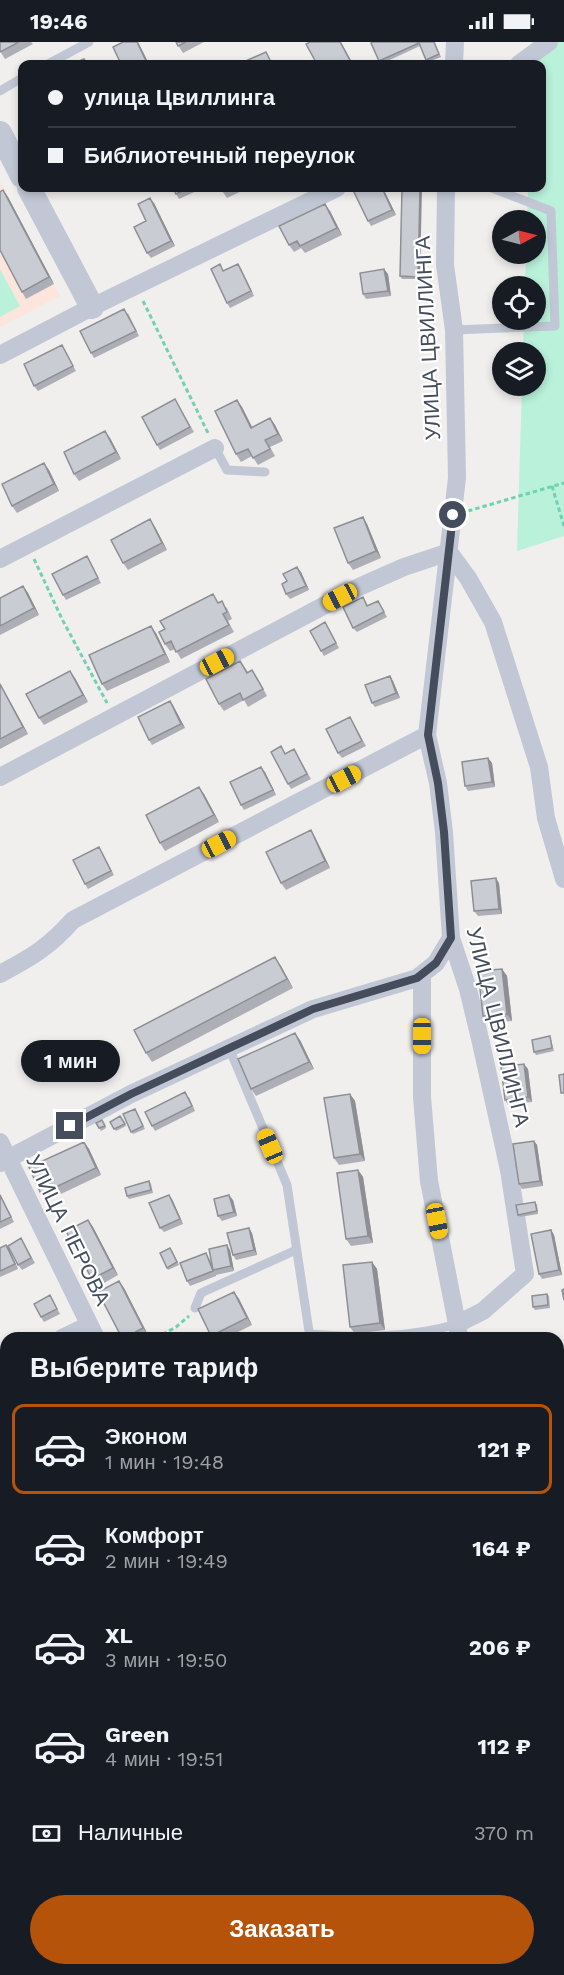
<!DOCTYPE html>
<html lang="ru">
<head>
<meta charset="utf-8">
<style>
  :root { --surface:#171b24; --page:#20242c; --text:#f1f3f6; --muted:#9ea1a6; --line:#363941; --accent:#b45309 }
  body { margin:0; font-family:"Work Sans",sans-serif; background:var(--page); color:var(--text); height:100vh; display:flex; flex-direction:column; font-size:22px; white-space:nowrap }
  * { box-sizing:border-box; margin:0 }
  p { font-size:20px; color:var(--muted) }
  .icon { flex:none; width:33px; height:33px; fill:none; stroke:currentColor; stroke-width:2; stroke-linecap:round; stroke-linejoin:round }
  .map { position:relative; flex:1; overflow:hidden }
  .side { position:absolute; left:0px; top:1290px; width:564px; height:644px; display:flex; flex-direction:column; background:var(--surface); border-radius:18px 18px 0 0; box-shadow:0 3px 9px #0003 }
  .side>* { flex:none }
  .hud { position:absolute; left:18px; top:18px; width:528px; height:132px; border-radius:12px; box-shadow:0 3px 9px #0003; display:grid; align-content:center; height:132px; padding:0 30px; background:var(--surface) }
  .needle { width:39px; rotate:83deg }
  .fabs { position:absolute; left:492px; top:168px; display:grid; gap:12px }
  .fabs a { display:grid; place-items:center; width:54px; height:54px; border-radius:50%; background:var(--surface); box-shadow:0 3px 9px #0003; font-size:30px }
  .end { position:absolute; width:27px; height:27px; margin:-14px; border:8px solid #454d5d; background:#fff; box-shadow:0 0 0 3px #fff }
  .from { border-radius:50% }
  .bubble { position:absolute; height:42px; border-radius:21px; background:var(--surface); box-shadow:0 3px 9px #0003; font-size:20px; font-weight:700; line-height:42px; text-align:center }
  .car { position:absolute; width:18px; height:36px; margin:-18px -9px; border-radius:8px; box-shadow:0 0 4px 2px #0007; background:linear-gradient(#f5c518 24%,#345 0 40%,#f5c518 0 76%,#345 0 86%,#f5c518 0) }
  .hud b { display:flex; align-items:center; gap:21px; height:57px; font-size:22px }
  .hud b+b { border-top:2px solid var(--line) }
  .hud i { width:15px; height:15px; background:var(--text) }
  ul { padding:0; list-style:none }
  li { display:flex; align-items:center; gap:18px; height:90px; margin:0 12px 9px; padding:0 18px; border:3px solid transparent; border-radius:12px }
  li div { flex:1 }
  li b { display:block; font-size:22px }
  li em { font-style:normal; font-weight:700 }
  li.selected { border-color:var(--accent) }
  li>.icon { width:54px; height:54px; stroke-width:1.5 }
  h2 { padding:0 30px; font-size:27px; line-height:72px }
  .pay { display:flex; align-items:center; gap:15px; height:66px; padding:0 30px; font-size:22px }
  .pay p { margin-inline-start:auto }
  .primary-button { display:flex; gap:12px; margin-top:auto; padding:12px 30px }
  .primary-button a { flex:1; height:69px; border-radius:36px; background:var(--accent); color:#fff; font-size:24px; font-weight:700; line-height:69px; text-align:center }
  .status { display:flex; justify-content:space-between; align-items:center; height:42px; padding:0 30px; background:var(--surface); direction:ltr }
  .status svg { height:16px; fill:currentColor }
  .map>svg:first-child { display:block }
  .medical { fill:#fce5dd }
  .green { fill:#baf1da }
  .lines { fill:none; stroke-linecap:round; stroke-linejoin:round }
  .path { stroke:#70d1b3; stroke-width:3; stroke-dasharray:4.5 3; stroke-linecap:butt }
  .service { stroke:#c1c7d4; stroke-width:9 }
  .minor { stroke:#c1c7d4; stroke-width:18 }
  .tertiary { stroke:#c1c7d4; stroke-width:24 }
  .wall { fill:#aeafb6 }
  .shaded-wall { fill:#8d8f94 }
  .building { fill:#caccd4; stroke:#8d8f94; stroke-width:1.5 }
  .route { stroke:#454d5d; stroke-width:8 }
  .labels { text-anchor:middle; stroke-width:4.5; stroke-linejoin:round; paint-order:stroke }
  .street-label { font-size:21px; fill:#454d5d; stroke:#fff }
</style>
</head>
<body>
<div class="status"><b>19:46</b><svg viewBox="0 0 49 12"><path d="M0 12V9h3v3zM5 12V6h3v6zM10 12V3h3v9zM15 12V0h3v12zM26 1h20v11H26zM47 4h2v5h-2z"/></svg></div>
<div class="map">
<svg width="564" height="1933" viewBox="0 0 564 1933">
  <rect width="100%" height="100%" fill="#f1eeee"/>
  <!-- medical -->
  <path class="medical" d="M0,139L60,254L0,285Z"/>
  <!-- green -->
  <path class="green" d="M532,0H564V494L517,509L522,344H536V310H523L524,278H536V244H525L526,212H536V178H527L528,146H542V22H532Z
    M0,227L20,264L0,275Z"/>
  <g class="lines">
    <!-- path -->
    <path class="path" d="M143,259L209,393
      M552,444L564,484
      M468,469L564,441
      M34,517L62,577L107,661
      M156,1296L176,1285L189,1274"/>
    <!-- service -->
    <path class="service" d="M48,22L89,0
      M0,49L22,36
      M454,288L555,284L551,169L492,146
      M215,406L227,428L265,430
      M229,1006L287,1143L310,1296
      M195,1266L201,1251L296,1208
      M309,1292C359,1296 409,1296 457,1282
      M558,1718L564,1763"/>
    <!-- minor -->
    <path class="minor" d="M454,22L455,0
      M519,22L549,0
      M446,146L445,223L454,288L457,436L427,693L438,741L444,790L451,896L468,947L481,1001L509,1128L525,1232L483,1269L457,1282L459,1296
      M0,313L92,265L337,146
      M0,517L215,406
      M0,735L361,544L404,525L449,510L468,536L493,580L539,725L546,776L564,837
      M0,932C32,915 49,905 73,878L427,693
      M422,932V1055L429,1139L457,1282
      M0,1100L96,1296
      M0,1121L131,1052L313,967L417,936L436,921L451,896
      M62,1296L89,1283
      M0,1328L6,1325
      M558,1512L564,1510
      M0,1518L6,1515
      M0,1712L6,1709
      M0,1914L6,1911
      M413,1928L414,1933
      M325,1933L336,1928"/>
    <!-- tertiary -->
    <path class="tertiary" d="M0,91L22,134
      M29,146L92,265"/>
  </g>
  <!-- wall -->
  <path class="wall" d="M0,0H31L33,2L5,17L0,9Z
    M138,0L149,22H121Z
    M176,0H204L183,11Z
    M373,0H434L441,15L428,20L420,4L381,22L379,19Z
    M173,146H200L201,147L179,157Z
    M220,146H248L227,156Z
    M357,146H383L396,173L371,184L368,179Z
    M402,146L420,237H402L400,234Z
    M3,148L8,155L54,242L26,257L22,250Z
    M154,161L175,204L151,216L147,211Z
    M330,169L342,193L305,211L301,206L294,210L289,203Z
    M241,227L254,254L230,266L227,261L224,228Z
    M388,232L391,254L366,257L363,252Z
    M128,271L139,294L94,316L91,311Z
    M62,303L76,329L38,349L34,344Z
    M175,357L194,390L160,408L157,403Z
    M237,358L242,365L252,385L270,376L275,383L283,399L270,405L275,414L258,423L252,414L241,420L236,412Z
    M110,396L121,417L79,439L74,432Z
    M49,428L59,449L17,471L12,464Z
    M363,475L367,482L381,516L353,528L348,521Z
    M155,485L167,508L128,528L123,521Z
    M87,514L101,541L66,558L63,553Z
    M301,530L309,548L290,557L286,552L287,539Z
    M23,544L28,551L39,573L0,593V556Z
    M366,560L368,564H381L387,575L357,590L353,586Z
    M219,561L227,566L232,577L228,579L234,590L181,617L175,607L170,609L165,602Z
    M328,585L339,606L324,614L321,609Z
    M156,591L170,620L107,649L102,642Z
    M240,619L248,630L257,635L267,654L248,665L244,658L224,669L219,662Z
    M75,636L88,660L44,683L39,676Z
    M393,639L400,656L375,665L372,661Z
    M0,641L28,692L0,707Z
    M170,659L185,686L152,703L149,698Z
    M353,680L366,704L342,716L338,711Z
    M294,707L311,737L291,747L288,742L285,712Z
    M488,716L492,721L495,745L468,749L465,744Z
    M265,730L276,753L244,768L241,763Z
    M204,752L219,780L165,809L160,801Z
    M311,788L315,795L330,826L286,848L281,841Z
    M102,810L114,833L88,847L85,842Z
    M499,841L502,872L478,874L474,869Z
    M281,924L293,946L152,1020L146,1011Z
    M502,927L507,934L512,979L488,981L483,974Z
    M550,994L551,997L554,1009L536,1013L534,1010Z
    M300,998L314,1027L256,1054L251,1047Z
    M528,1027L532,1060L508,1063L505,1058Z
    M350,1052L355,1059L365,1119L339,1123L334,1116Z
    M189,1055L195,1069L155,1089L152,1084Z
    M135,1067L145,1087L133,1092L131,1090Z
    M120,1074L126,1084L116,1089L110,1080Z
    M104,1080L106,1086L101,1089L99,1086Z
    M534,1099L537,1103L543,1144L522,1147L519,1142Z
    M84,1100L89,1107L101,1133L46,1159L41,1152Z
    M358,1128L363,1135L373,1201L351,1204L346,1197Z
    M149,1139L151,1142L153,1151L129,1157L127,1154Z
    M0,1152L14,1180L0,1187Z
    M172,1157L183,1182L164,1190L160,1186Z
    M233,1158L237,1174L222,1179L218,1174Z
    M537,1162L538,1172L520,1175L518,1173Z
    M88,1178L93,1185L118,1233L97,1245L92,1237Z
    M551,1188L554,1193L562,1233L542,1237L539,1232Z
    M252,1191L257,1213L236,1218L233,1213Z
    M24,1201L35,1221L22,1228L18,1223Z
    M6,1203L9,1208L18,1227L0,1235V1206Z
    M172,1208L179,1223L168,1228L167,1226Z
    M230,1208L234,1229L216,1233V1232V1234L190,1244L187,1239L206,1211L212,1221Z
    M372,1220L377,1227L385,1288L355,1292L350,1285Z
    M119,1239L124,1246L148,1293L143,1296H122Z
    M234,1250L239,1257L252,1283L226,1296H213L211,1294Z
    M547,1252L549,1254L550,1266L535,1268L533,1265Z
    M50,1253L60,1272L44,1280L41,1275Z
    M0,1360L6,1371V1378L0,1381Z
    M564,1538V1573L560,1575L558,1573V1541Z
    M0,1550L6,1562V1571L0,1574Z
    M0,1661H6V1688L0,1691Z
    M6,1721V1754L1,1756L0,1755V1724Z
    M558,1772L564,1816V1874L558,1875Z
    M6,1856V1883L1,1886L0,1884V1859Z
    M35,1928H55L56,1930L50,1933H37Z
    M429,1928H449L431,1931Z"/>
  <!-- shaded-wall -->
  <path class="shaded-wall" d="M137,0H138L149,22L146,19Z
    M340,0H341L353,22H352Z
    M382,146H383L396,173L392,168Z
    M420,146H422L420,237L418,235Z
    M3,148L8,155L54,242L49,235Z
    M150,156L154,161L175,204L171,199Z
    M325,162L330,169L342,193L337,186Z
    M238,222L241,227L254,254L251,249Z
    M384,227L388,232L391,254L388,249Z
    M237,358L242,365L256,393L251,386Z
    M270,376L275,383L283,399L278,392Z
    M105,389L110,396L121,417L116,410Z
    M44,421L49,428L59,449L54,442Z
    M363,475L367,482L381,516L376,509Z
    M150,477L155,485L167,508L162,501Z
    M297,525L301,530L309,548L306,544Z
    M23,544L28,551L39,573L34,566Z
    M151,584L156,591L170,620L165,612Z
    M70,629L75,636L88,660L83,653Z
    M390,634L393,639L400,656L396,651Z
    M0,641L1,643L28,692L23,685Z
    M170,659L173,663L185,686L181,682Z
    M488,716L492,721L495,745L492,740Z
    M261,725L265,730L276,753L273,748Z
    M199,745L204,752L219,780L214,773Z
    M311,788L315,795L330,826L325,819Z
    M496,836L499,841L502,872L499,867Z
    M275,915L281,924L293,946L287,937Z
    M502,927L507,934L512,979L507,972Z
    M295,991L300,998L314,1027L309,1020Z
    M524,1022L528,1027L532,1060L528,1055Z
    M350,1052L355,1059L365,1119L360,1112Z
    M534,1099L537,1103L543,1144L540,1139Z
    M84,1100L89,1107L101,1133L96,1126Z
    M358,1128L363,1135L373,1201L368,1194Z
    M169,1153L172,1157L183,1182L180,1177Z
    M229,1153L233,1158L237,1174L234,1170Z
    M88,1178L93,1185L118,1233L113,1226Z
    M249,1186L252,1191L257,1213L254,1208Z
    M551,1188L554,1193L562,1233L559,1228Z
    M6,1203L9,1208L18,1227L15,1222Z
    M227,1203L230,1208L234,1229L231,1224Z
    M372,1220L377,1227L385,1288L380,1281Z
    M119,1239L124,1246L148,1293L143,1286Z
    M234,1250L239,1257L252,1283L247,1276Z
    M558,1772L564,1816V1826L558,1782Z"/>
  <!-- building -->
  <path class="building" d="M0,0H19L0,10Z
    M123,0H137L146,19L140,22H121L113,5Z
    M176,0H186L178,4Z
    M310,0H340L352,22H317L306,2Z
    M373,0H434L439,12L426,18L419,1L379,19L371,1Z
    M266,10L272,22H239Z
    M84,17L87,22H72Z
    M173,146H189L176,152Z
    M220,146H229L222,149Z
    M357,146H382L392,168L368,179L353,148Z
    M402,146H420L418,235L400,234Z
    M3,148L49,235L22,250L0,208V150Z
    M150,156L171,199L147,211L134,185L146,179L138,162Z
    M325,162L337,186L300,204L297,199L289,203L279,184Z
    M220,222L223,229L238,222L251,249L227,261L211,227Z
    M384,227L388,249L363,252L360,231Z
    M124,267L136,289L91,311L80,289Z
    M62,303L73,324L34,344L24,322Z
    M175,357L190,385L157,403L142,375Z
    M237,358L251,386L270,376L278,392L265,398L270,407L253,416L248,407L236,412L215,369Z
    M105,389L116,410L74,432L64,410Z
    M44,421L54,442L12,464L2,442Z
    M363,475L376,509L348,521L334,486Z
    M150,477L162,501L123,521L111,498Z
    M87,514L98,536L63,553L52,532Z
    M297,525L306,544L286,552L282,542L287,539L283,532Z
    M23,544L34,566L0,584V556Z
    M213,552L218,561L222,559L227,570L223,572L229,583L176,610L171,599L165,602L159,590L165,587L160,579Z
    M363,555L367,564L378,559L384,570L353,586L343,565Z
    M325,580L336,601L321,609L310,589Z
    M151,584L165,612L102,642L89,613Z
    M240,619L247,631L252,628L263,647L243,658L240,651L219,662L206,637Z
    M70,629L83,653L39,676L26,652Z
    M390,634L396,651L372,661L365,643Z
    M0,642L23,685L0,697Z
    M170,659L181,682L149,698L138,675Z
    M350,675L362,699L338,711L326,687Z
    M281,704L285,712L294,707L307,732L288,742L271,710Z
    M488,716L492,740L465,744L462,720Z
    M261,725L273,748L241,763L230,740Z
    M199,745L214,773L160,801L146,773Z
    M311,788L325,819L281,841L266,810Z
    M99,805L111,829L85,842L73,818Z
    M496,836L499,867L474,869L471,839Z
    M275,915L287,937L146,1011L134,988Z
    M502,927L507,972L483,974L478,929Z
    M295,991L309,1020L251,1047L238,1017Z
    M550,994L552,1006L534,1010L532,998Z
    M524,1022L528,1055L505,1058L501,1025Z
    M564,1032V1051H561L559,1033Z
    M185,1050L192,1064L152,1084L145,1070Z
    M350,1052L360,1112L334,1116L324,1056Z
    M135,1067L143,1084L131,1090L123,1072Z
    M120,1074L125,1082L114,1087L110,1080Z
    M102,1078L105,1084L99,1086L96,1081Z
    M534,1099L540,1139L519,1142L513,1102Z
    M84,1100L96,1126L41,1152L29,1125Z
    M358,1128L368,1194L346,1197L337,1131Z
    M149,1139L151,1148L127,1154L125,1146Z
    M0,1153L11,1175L0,1180Z
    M169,1153L180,1177L160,1186L149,1161Z
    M229,1153L234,1170L218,1174L214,1157Z
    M535,1160L537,1169L518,1173L516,1163Z
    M88,1178L113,1226L92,1237L66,1189Z
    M249,1186L254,1208L233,1213L227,1191Z
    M551,1188L559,1228L539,1232L531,1192Z
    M21,1196L31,1216L18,1223L8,1204Z
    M6,1203L15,1222L0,1229V1206Z
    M227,1203L231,1224L213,1228L209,1207Z
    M170,1206L177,1220L167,1226L160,1211Z
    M206,1211L213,1229L187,1239L180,1221Z
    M372,1220L380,1281L350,1285L343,1223Z
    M119,1239L143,1286L125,1296H122L98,1250Z
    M564,1247V1258L562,1248Z
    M234,1250L247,1276L211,1294L198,1267Z
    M547,1252L548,1263L533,1265L532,1254Z
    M50,1253L57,1267L41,1275L34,1262Z
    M517,1291L518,1296H500Z
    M0,1361L5,1372L0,1374Z
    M6,1417V1432L0,1420Z
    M6,1463V1485L4,1486L0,1478V1466Z
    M564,1538V1566L558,1570V1541Z
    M0,1552L6,1564L0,1567Z
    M4,1658L6,1661V1682L0,1685V1661Z
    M564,1658V1713L558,1668V1659Z
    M6,1721V1747L0,1750V1724Z
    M558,1782L564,1826V1871L558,1872Z
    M6,1856V1876L0,1880V1859Z
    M564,1878V1933H559L558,1926V1879Z
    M35,1928H48L37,1933Z
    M114,1928H121L124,1933H104Z
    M235,1928H262L265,1933H232L230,1930Z"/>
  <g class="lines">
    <!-- route -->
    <path class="route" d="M70,1084L131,1052L313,967L417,936L436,921L451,896L444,790L438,741L428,693L453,473"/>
  </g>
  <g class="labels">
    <!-- street labels -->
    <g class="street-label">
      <text transform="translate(428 296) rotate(-93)" y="7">УЛИЦА ЦВИЛЛИНГА</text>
      <text transform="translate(498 985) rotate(76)" y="7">УЛИЦА ЦВИЛЛИНГА</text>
      <text transform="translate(68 1188) rotate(64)" y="7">УЛИЦА ПЕРОВА</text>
    </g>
  </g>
</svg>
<div class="fabs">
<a><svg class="needle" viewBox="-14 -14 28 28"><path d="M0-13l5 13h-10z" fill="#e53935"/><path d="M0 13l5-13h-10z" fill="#9ea1a6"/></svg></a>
<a><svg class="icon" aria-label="locate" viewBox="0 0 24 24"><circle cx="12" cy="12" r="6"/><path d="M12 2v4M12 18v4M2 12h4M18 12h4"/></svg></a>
<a><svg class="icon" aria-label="layers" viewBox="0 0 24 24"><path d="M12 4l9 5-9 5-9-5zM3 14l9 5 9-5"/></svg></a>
</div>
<i class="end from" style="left:453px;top:473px"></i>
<i class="end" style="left:70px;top:1084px"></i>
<div class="bubble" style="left:21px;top:998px;width:99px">1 мин</div>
<i class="car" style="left:340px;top:555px;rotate:242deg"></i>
<i class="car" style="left:217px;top:620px;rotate:62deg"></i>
<i class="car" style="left:344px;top:737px;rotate:62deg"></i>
<i class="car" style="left:219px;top:802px;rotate:62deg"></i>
<i class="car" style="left:422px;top:994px;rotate:180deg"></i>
<i class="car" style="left:270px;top:1104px;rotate:337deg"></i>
<i class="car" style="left:437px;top:1179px;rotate:169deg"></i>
<div class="hud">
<b><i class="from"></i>улица Цвиллинга</b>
<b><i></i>Библиотечный переулок</b>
</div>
<section class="side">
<h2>Выберите тариф</h2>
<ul>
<li class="selected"><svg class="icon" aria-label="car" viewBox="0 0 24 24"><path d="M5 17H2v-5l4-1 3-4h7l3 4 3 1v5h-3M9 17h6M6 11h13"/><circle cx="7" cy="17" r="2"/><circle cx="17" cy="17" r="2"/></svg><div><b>Эконом</b><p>1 мин · 19:48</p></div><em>121 ₽</em></li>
<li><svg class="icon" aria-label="car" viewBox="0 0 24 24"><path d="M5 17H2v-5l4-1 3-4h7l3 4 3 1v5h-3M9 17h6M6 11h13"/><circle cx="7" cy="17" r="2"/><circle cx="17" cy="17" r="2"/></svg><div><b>Комфорт</b><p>2 мин · 19:49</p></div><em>164 ₽</em></li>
<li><svg class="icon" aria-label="car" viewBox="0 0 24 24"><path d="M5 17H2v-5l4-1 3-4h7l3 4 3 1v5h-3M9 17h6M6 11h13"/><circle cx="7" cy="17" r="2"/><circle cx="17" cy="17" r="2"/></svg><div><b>XL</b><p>3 мин · 19:50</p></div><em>206 ₽</em></li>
<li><svg class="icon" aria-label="car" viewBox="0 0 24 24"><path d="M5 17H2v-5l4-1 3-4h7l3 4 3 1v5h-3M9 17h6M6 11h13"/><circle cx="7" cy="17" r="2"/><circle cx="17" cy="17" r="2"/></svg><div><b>Green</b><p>4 мин · 19:51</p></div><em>112 ₽</em></li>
</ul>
<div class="pay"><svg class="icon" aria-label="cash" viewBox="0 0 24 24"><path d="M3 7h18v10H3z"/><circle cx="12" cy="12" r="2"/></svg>Наличные<p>370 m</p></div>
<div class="primary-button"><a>Заказать</a></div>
</section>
</div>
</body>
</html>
